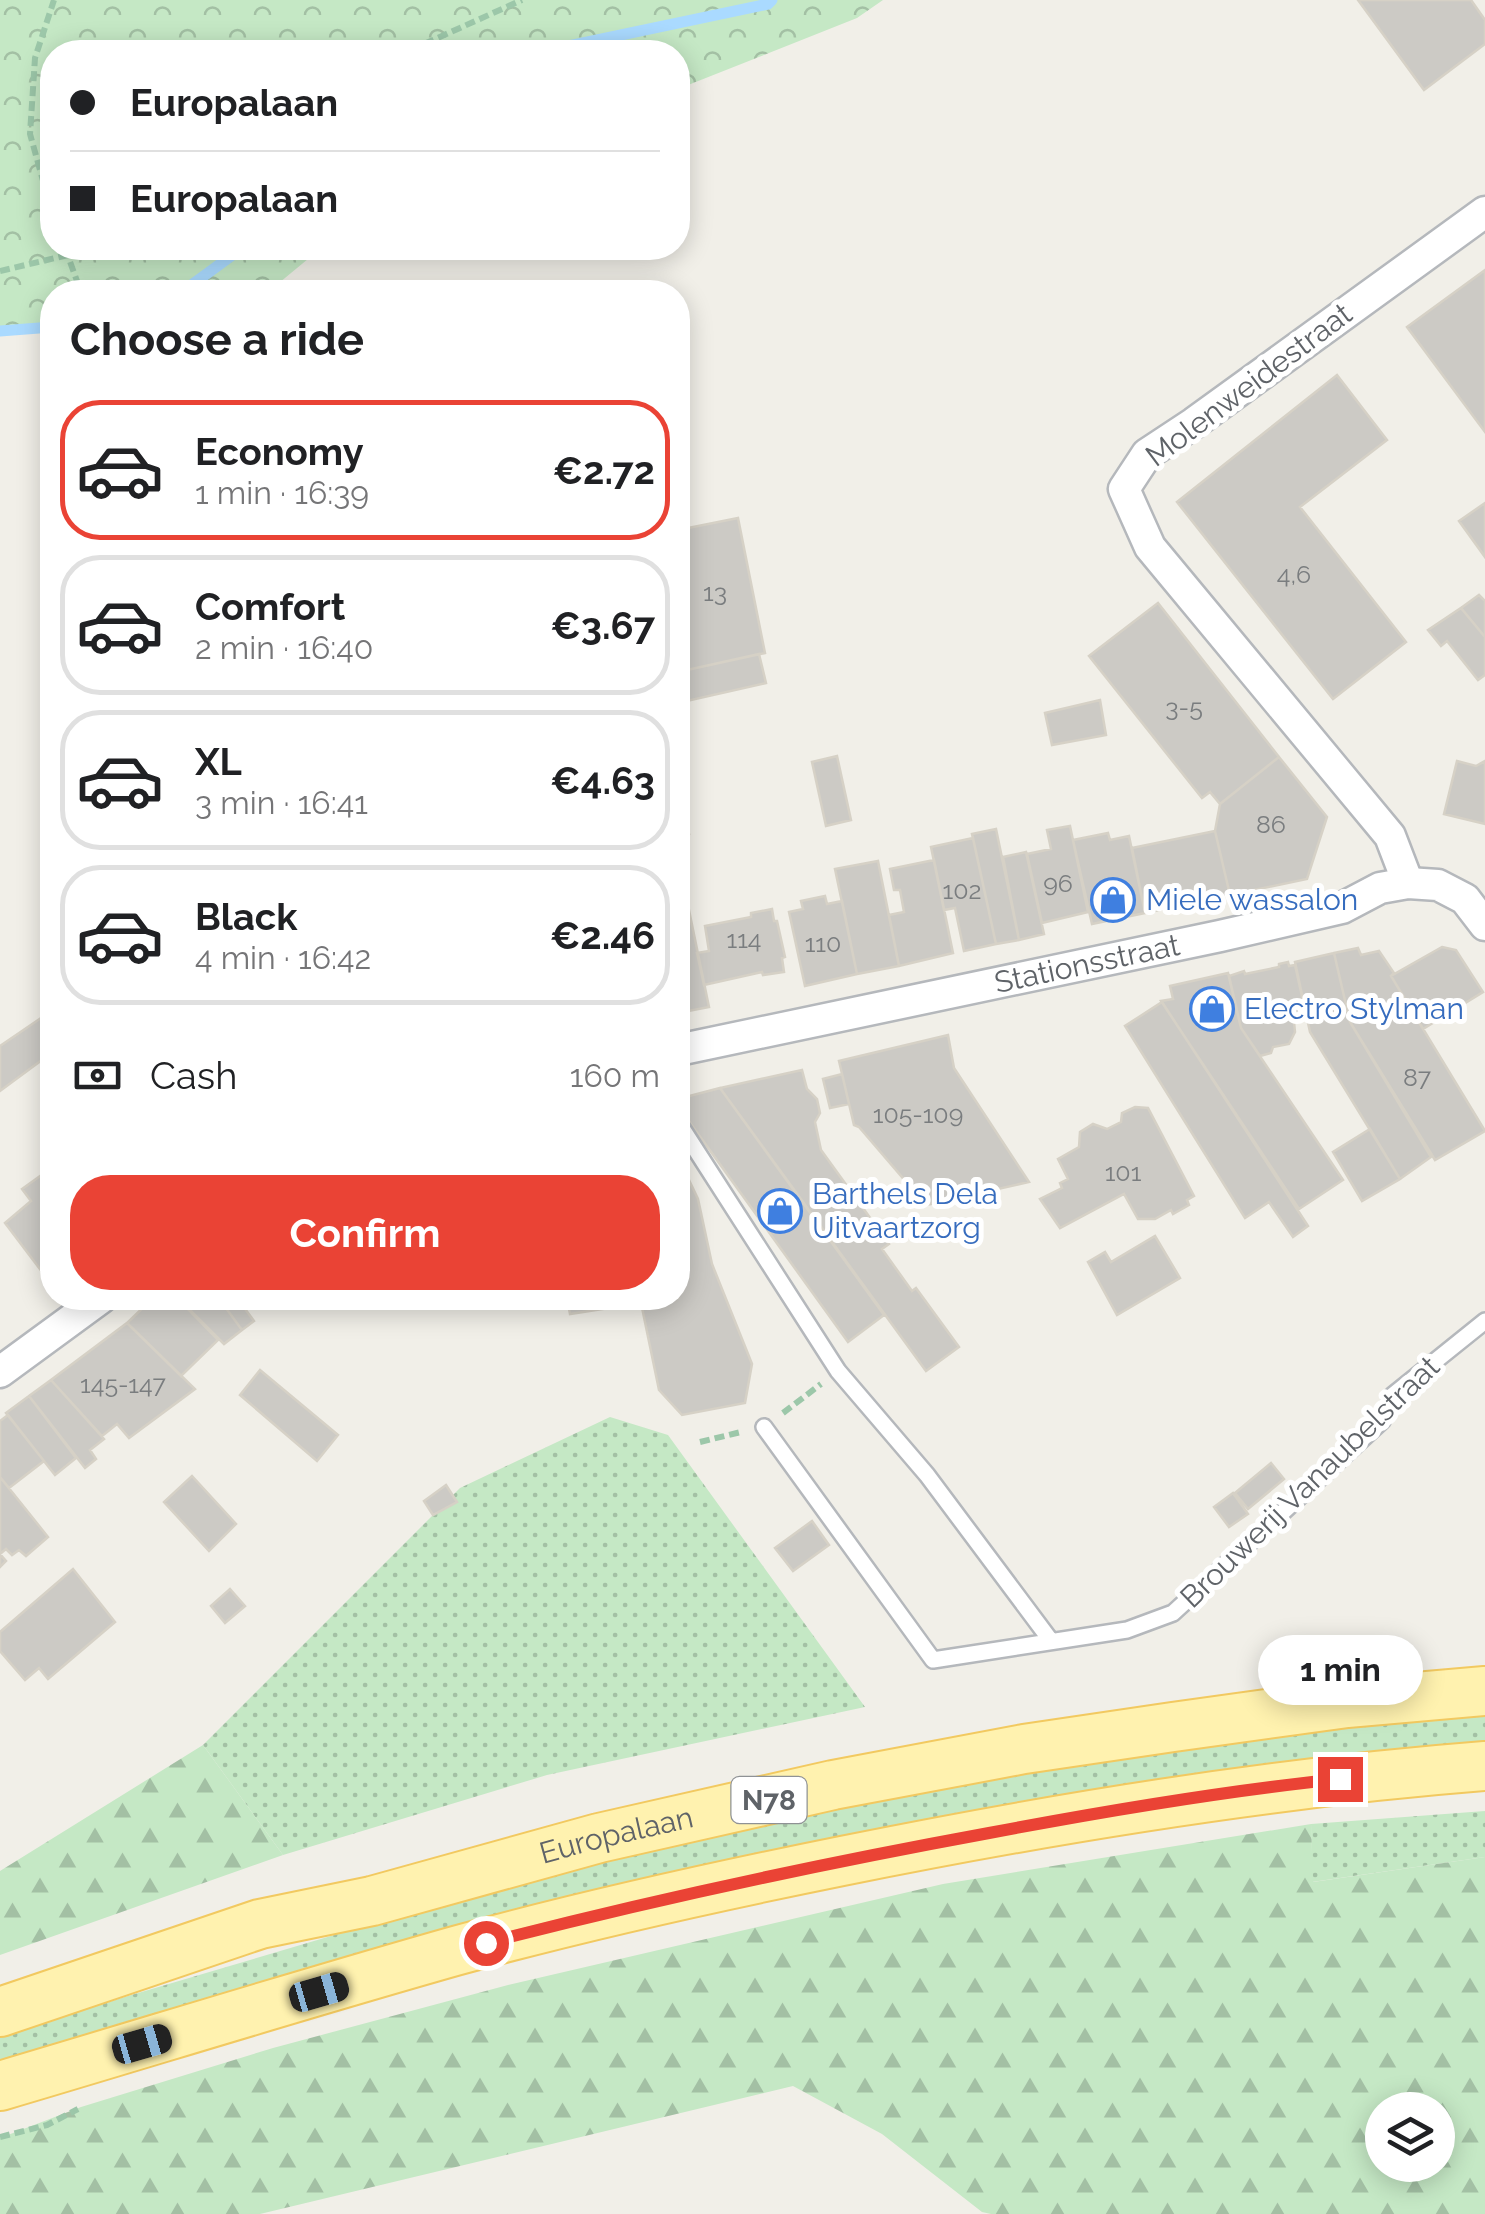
<!DOCTYPE html>
<html lang="en">
<head>
<meta charset="utf-8">
<style>
  :root { --surface:#fff; --page:#f2f2f2; --text:#202124; --muted:#757577; --line:#e0e0e0; --accent:#ea4335 }
  body { margin:0; font-family:Raleway,sans-serif; background:var(--page); color:var(--text); height:100vh; display:flex; flex-direction:column; font-size:38px; white-space:nowrap }
  * { box-sizing:border-box; margin:0 }
  p { font-size:32px; color:var(--muted) }
  .icon { flex:none; width:55px; height:55px; fill:none; stroke:currentColor; stroke-width:2; stroke-linecap:round; stroke-linejoin:round }
  .map { position:relative; flex:1; overflow:hidden }
  .drawer { position:absolute; left:40px; top:280px; width:650px; height:1030px; display:flex; flex-direction:column; background:var(--surface); border-radius:40px; box-shadow:0 5px 25px #0003 }
  .drawer>* { flex:none }
  .banner { position:absolute; left:40px; top:40px; width:650px; height:220px; border-radius:40px; box-shadow:0 5px 25px #0003; display:grid; align-content:center; height:220px; padding:0 30px; background:var(--surface) }
  .buttons { position:absolute; left:1365px; top:2092px; display:grid; gap:20px }
  .buttons a { display:grid; place-items:center; width:90px; height:90px; border-radius:50%; background:var(--surface); box-shadow:0 5px 25px #0003; font-size:50px }
  .end { position:absolute; width:45px; height:45px; margin:-22px; border:12px solid #ea4335; background:#fff; box-shadow:0 0 0 5px #fff }
  .from { border-radius:50% }
  .bubble { position:absolute; height:70px; border-radius:35px; background:var(--surface); box-shadow:0 5px 25px #0003; font-size:32px; font-weight:700; line-height:70px; text-align:center }
  .car { position:absolute; width:30px; height:60px; margin:-30px -15px; border-radius:12px; box-shadow:0 0 8px 2px #0007; background:linear-gradient(#222 24%,#8ab4d8 0 40%,#222 0 76%,#8ab4d8 0 86%,#222 0) }
  .banner b { display:flex; align-items:center; gap:35px; height:95px; font-size:38px }
  .banner b+b { border-top:2px solid var(--line) }
  .banner i { width:25px; height:25px; background:var(--text) }
  ul { padding:0; list-style:none }
  li { display:flex; align-items:center; gap:30px; height:140px; margin:0 20px 15px; padding:0 10px; border:5px solid var(--line); border-radius:40px }
  li div { flex:1 }
  li b { display:block; font-size:38px }
  li em { font-style:normal; font-weight:700 }
  li.active { border-color:var(--accent) }
  li>.icon { width:90px; height:90px; stroke-width:1.5 }
  h2 { padding:0 30px; font-size:45px; line-height:120px }
  .pay { display:flex; align-items:center; gap:25px; height:110px; padding:0 30px; font-size:38px }
  .pay p { margin-inline-start:auto }
  .button { display:flex; gap:20px; margin-top:auto; padding:20px 30px }
  .button a { flex:1; height:115px; border-radius:40px; background:var(--accent); color:#fff; font-size:40px; font-weight:700; line-height:115px; text-align:center }
  .map>svg:first-child { display:block }
  .grass { fill:url(#grass-dots) }
  .forest { fill:url(#forest-firs); fill-rule:evenodd }
  .park { fill:url(#park-crowns) }
  .lines { fill:none; stroke-linecap:round; stroke-linejoin:round }
  .stream { stroke:#aadaff; stroke-width:11 }
  .building { fill:#cccac5; stroke:#d6d1c6; stroke-width:2.5 }
  .lane-casing { stroke:#b5b8bc; stroke-width:20 }
  .street-casing { stroke:#b5b8bc; stroke-width:35 }
  .primary-casing { stroke:#f2c960; stroke-width:52 }
  .path { stroke:#9cc7a9; stroke-width:6; stroke-dasharray:10 5; stroke-linecap:butt }
  .lane { stroke:#fff; stroke-width:15 }
  .street { stroke:#fff; stroke-width:30 }
  .primary { stroke:#fff2af; stroke-width:48 }
  .route { stroke:#ea4335; stroke-width:12 }
  .labels { text-anchor:middle; stroke-width:10; stroke-linejoin:round; paint-order:stroke }
  .number-label { font-size:25px; fill:#7a7d7f }
  .shield { fill:#fff; stroke:#8f9295; stroke-width:2.5 }
  .shield-label { font-size:28px; font-weight:bold; fill:#5f6368 }
  .street-label { font-size:30px; fill:#5f6368; stroke:#fff }
  .shop-label { font-size:30px; fill:#366cbe; stroke:#fff; text-anchor:start }
</style>
</head>
<body>
<div class="map">
<svg width="1485" height="2214" viewBox="0 0 1485 2214">
  <defs>
    <pattern id="grass-dots" width="8" height="8" patternUnits="userSpaceOnUse" patternTransform="scale(2.5)"><rect width="8" height="8" fill="#c5e8c5"/><path d="M2 2h.1M6 6h.1" fill="none" stroke="#a3c0a4" stroke-width="1.8" stroke-linecap="round"/></pattern>
    <pattern id="forest-firs" width="22" height="20" patternUnits="userSpaceOnUse" patternTransform="scale(2.5)"><rect width="22" height="20" fill="#c5e8c5"/><path d="M5 1l3.5 6h-7zM16 11l3.5 6h-7z" fill="#a3c0a4"/></pattern>
    <pattern id="park-crowns" width="20" height="18" patternUnits="userSpaceOnUse" patternTransform="scale(2.5)"><rect width="20" height="18" fill="#c5e8c5"/><path d="M2 6a3 3 0 1 1 6 0M12 15a3 3 0 1 1 6 0" fill="none" stroke="#a3c0a4"/></pattern>
  </defs>
  <rect width="100%" height="100%" fill="#f1efe8"/>
  <!-- grass -->
  <path class="grass" d="M610,1417L668,1435L865,1707L547,1775L283,1855L203,1745L460,1488Z
    M1485,1714V1746L1380,1754L0,2068V2037L128,1996L527,1878L709,1834L1066,1762L1375,1723Z
    M1485,1811V1857L1312,1882L1311,1824Z"/>
  <!-- forest -->
  <path class="forest" d="M203,1745L283,1855L0,1955V1871Z
    M1311,1824L1313,1882L1485,1857V2214H991L982,2212L882,2134L793,2086L260,2214H0V2138L81,2107L273,2048L508,1985L943,1884ZM1382,2110H1438V2165H1382Z"/>
  <!-- park -->
  <path class="park" d="M0,0H883L857,18L678,89V52H52V248H327L308,259L268,292H52V327L0,331Z"/>
  <g class="lines">
    <!-- stream -->
    <path class="stream" d="M540,52L768,4L772,0
      M182,292L242,248
      M0,331L52,327"/>
  </g>
  <!-- building -->
  <path class="building" d="M1358,0H1471L1485,20V44L1424,90Z
    M1485,270V432L1407,327Z
    M1337,375L1387,440L1300,507L1406,642L1333,699L1177,502Z
    M1485,503V557L1459,521Z
    M738,518L765,653L678,672V530Z
    M1479,595L1485,601V637L1461,608Z
    M1158,603L1279,757L1220,804L1210,792L1202,798L1089,656Z
    M1461,608L1485,637V675L1478,680L1447,641L1441,646L1428,630Z
    M759,654L766,683L678,703V672Z
    M1100,700L1106,735L1052,745L1045,713Z
    M837,756L851,820L826,826L812,762Z
    M1279,757L1327,817L1307,879L1230,895L1215,831L1220,804Z
    M1457,761L1476,766L1485,761V824L1444,814Z
    M685,817L689,834L678,836V818Z
    M1070,826L1088,912L1042,923L1027,854L1051,849L1047,830Z
    M996,829L1019,940L996,944L972,834Z
    M1215,831L1230,895L1145,913L1132,848Z
    M1108,833L1110,840L1129,836L1145,913L1092,924L1073,840Z
    M973,838L996,944L964,951L955,908L944,910L931,847Z
    M1026,852L1044,934L1019,940L1003,857Z
    M678,857L709,1007L678,1013Z
    M934,860L953,953L899,966L889,915L904,912L900,890H894L890,869Z
    M878,861L899,966L857,974L835,869Z
    M825,896L827,904L842,901L857,974L805,986L789,912L803,909L801,901Z
    M772,909L774,921H777L785,957L782,958L784,972L763,975L762,972L704,985L697,953L709,951L705,926L751,917V913Z
    M1442,947L1456,950L1483,992L1423,1029L1391,976Z
    M1358,948L1361,955L1379,951L1394,973L1391,976L1485,1131L1435,1160L1350,1022L1334,953Z
    M1334,953L1350,1022L1431,1157L1400,1179L1310,1032L1295,962Z
    M1288,962L1289,966L1295,965L1307,1019L1294,1022L1295,1032L1289,1044L1273,1047L1271,1053L1260,1056L1241,1028L1229,976L1244,971L1245,974L1279,967V964Z
    M1228,973L1241,1028L1343,1180L1299,1209L1161,1001L1173,999L1170,986Z
    M1162,1002L1308,1226L1293,1237L1269,1202L1245,1218L1125,1026Z
    M44,1016L52,1031V1073L42,1060L0,1091V1046Z
    M948,1035L954,1068L1029,1182L926,1205L859,1127L854,1125L839,1061Z
    M802,1070L807,1089L817,1099L820,1113L815,1122L821,1150L889,1244L882,1249L912,1291L916,1288L959,1347L926,1371L720,1088Z
    M842,1074L849,1104L830,1108L823,1079Z
    M720,1088L884,1315L848,1342L678,1106V1099Z
    M1135,1107L1148,1108L1194,1196L1187,1200L1189,1205L1173,1214L1171,1210L1155,1219H1138L1124,1194L1060,1228L1040,1199L1062,1188L1060,1183L1068,1179L1058,1159L1079,1147L1080,1132L1093,1124L1107,1129L1121,1122L1122,1113Z
    M1370,1129L1400,1179L1362,1201L1333,1152Z
    M678,1157L698,1199L712,1264L752,1364L745,1403L682,1415L659,1390L640,1298H678Z
    M47,1171L52,1179V1285L5,1223L31,1201L22,1189Z
    M1155,1236L1180,1278L1117,1315L1088,1262L1105,1252L1111,1262Z
    M153,1298H177L218,1340L181,1376L127,1323Z
    M178,1298H212L219,1306L223,1304L242,1330L224,1344Z
    M212,1298H237L254,1321L242,1330L223,1304L219,1306Z
    M567,1298H610L602,1299L603,1309L570,1314Z
    M127,1323L195,1389L129,1438L117,1424L102,1436L51,1380Z
    M260,1370L338,1435L317,1461L240,1395Z
    M51,1380L104,1439L90,1450L96,1459L85,1468L29,1396Z
    M29,1396L76,1458L55,1475L6,1413Z
    M8,1415L44,1461L9,1488L0,1477V1421Z
    M1271,1463L1284,1479L1248,1509L1235,1493Z
    M192,1476L236,1524L209,1551L164,1502Z
    M0,1477L48,1537L26,1556L19,1550L12,1555L6,1549L0,1554L6,1561L0,1567Z
    M446,1485L457,1502L433,1515L424,1501Z
    M1233,1493L1248,1514L1229,1527L1214,1507Z
    M812,1521L829,1545L793,1571L775,1548Z
    M73,1569L115,1622L48,1679L39,1668L25,1680L0,1651V1632Z
    M230,1589L245,1606L225,1623L211,1606Z"/>
  <g class="lines">
    <!-- lane casing -->
    <g class="lane-casing">
      <path id="lane" d="M678,1122L838,1371L927,1475L1051,1641
        M764,1427L933,1660L1127,1630L1173,1613L1382,1421L1393,1395L1485,1321"/>
    </g>
    <!-- street casing -->
    <g class="street-casing">
      <g id="street">
        <path d="M1408,883L1390,836L1150,547L1124,489L1147,454L1194,423L1485,212"/>
        <path id="s1" d="M678,1050L1220,936L1342,908L1380,888L1408,883L1438,885L1465,899L1485,925"/>
        <path d="M0,1372L101,1298"/>
      </g>
    </g>
    <!-- primary casing -->
    <g class="primary-casing">
      <g id="primary">
        <path id="s2" d="M0,2012L260,1924L372,1901L599,1838L833,1785L1024,1749L1173,1727L1347,1703L1485,1691"/>
        <path d="M0,2086C152,2041 303,1994 455,1951C582,1916 713,1887 842,1861C1055,1818 1268,1783 1485,1766"/>
      </g>
    </g>
    <!-- path -->
    <path class="path" d="M412,52L422,45L522,0
      M52,213L30,134L35,58L54,0
      M65,248L81,292
      M0,271L98,248
      M783,1413L821,1384
      M700,1442L741,1432
      M0,2137L47,2125L78,2109"/>
    <!-- lane -->
    <use href="#lane" class="lane"/>
    <!-- street -->
    <use href="#street" class="street"/>
    <!-- primary -->
    <use href="#primary" class="primary"/>
  </g>
  <g class="lines">
    <!-- route -->
    <path class="route" d="M486,1943C652,1900 820,1864 989,1833C1105,1811 1222,1791 1340,1779"/>
  </g>
  <!-- icons -->
  <defs>
    <g id="shop-ring" transform="scale(2.25)"><circle r="9.5" fill="#fff" stroke="#3f7fe0" stroke-width="1.5"/><path d="M-5-2.5h2.3a2.7 3.5 0 0 1 5.4 0H5L5.5 6h-11ZM-1.5-2.5h3a1.5 2.3 0 0 0-3 0Z" fill="#3f7fe0"/></g>
  </defs>
  <g fill-rule="evenodd">
    <use href="#shop-ring" x="1113" y="900"/>
    <use href="#shop-ring" x="1212" y="1009"/>
    <use href="#shop-ring" x="780" y="1211"/>
  </g>
  <g class="labels">
    <!-- number labels -->
    <g class="number-label">
      <text x="1294" y="583">4,6</text>
      <text x="715" y="601">13</text>
      <text x="1184" y="716">3-5</text>
      <text x="1271" y="833">86</text>
      <text x="1058" y="892">96</text>
      <text x="962" y="899">102</text>
      <text x="744" y="948">114</text>
      <text x="823" y="952">110</text>
      <text x="1417" y="1086">87</text>
      <text x="918" y="1123">105-109</text>
      <text x="1123" y="1181">101</text>
      <text x="123" y="1393">145-147</text>
    </g>
    <!-- shield labels -->
    <rect class="shield" x="731.5" y="1777" width="75" height="46" rx="8"/>
    <g class="shield-label">
      <text x="769" y="1810">N78</text>
    </g>
    <!-- street labels -->
    <g class="street-label">
      <text transform="translate(1249 385) rotate(-37)" y="10">Molenweidestraat</text>
      <text dy="10" stroke="none"><textPath href="#s1" startOffset="418">Stationsstraat</textPath></text>
      <text transform="translate(1310 1482) rotate(-44)" y="10">Brouwerij Vanaubelstraat</text>
      <text dy="10" stroke="none"><textPath href="#s2" startOffset="642">Europalaan</textPath></text>
    </g>
    <!-- shop labels -->
    <g class="shop-label">
      <text x="1146" y="910">Miele wassalon</text>
      <text x="1244" y="1019">Electro Stylman</text>
      <text x="812" y="1204">Barthels Dela<tspan x="812" dy="34">Uitvaartzorg</tspan></text>
    </g>
  </g>
</svg>
<div class="buttons">
<a><svg class="icon" aria-label="layers" viewBox="0 0 24 24"><path d="M12 4l9 5-9 5-9-5zM3 14l9 5 9-5"/></svg></a>
</div>
<i class="end from" style="left:486px;top:1943px"></i>
<i class="end" style="left:1340px;top:1779px"></i>
<div class="bubble" style="left:1258px;top:1635px;width:165px">1 min</div>
<i class="car" style="left:319px;top:1992px;rotate:74deg"></i>
<i class="car" style="left:142px;top:2044px;rotate:74deg"></i>
<div class="banner">
<b><i class="from"></i>Europalaan</b>
<b><i></i>Europalaan</b>
</div>
<section class="drawer">
<h2>Choose a ride</h2>
<ul>
<li class="active"><svg class="icon" aria-label="car" viewBox="0 0 24 24"><path d="M5 17H2v-5l4-1 3-4h7l3 4 3 1v5h-3M9 17h6M6 11h13"/><circle cx="7" cy="17" r="2"/><circle cx="17" cy="17" r="2"/></svg><div><b>Economy</b><p>1 min · 16:39</p></div><em>€2.72</em></li>
<li><svg class="icon" aria-label="car" viewBox="0 0 24 24"><path d="M5 17H2v-5l4-1 3-4h7l3 4 3 1v5h-3M9 17h6M6 11h13"/><circle cx="7" cy="17" r="2"/><circle cx="17" cy="17" r="2"/></svg><div><b>Comfort</b><p>2 min · 16:40</p></div><em>€3.67</em></li>
<li><svg class="icon" aria-label="car" viewBox="0 0 24 24"><path d="M5 17H2v-5l4-1 3-4h7l3 4 3 1v5h-3M9 17h6M6 11h13"/><circle cx="7" cy="17" r="2"/><circle cx="17" cy="17" r="2"/></svg><div><b>XL</b><p>3 min · 16:41</p></div><em>€4.63</em></li>
<li><svg class="icon" aria-label="car" viewBox="0 0 24 24"><path d="M5 17H2v-5l4-1 3-4h7l3 4 3 1v5h-3M9 17h6M6 11h13"/><circle cx="7" cy="17" r="2"/><circle cx="17" cy="17" r="2"/></svg><div><b>Black</b><p>4 min · 16:42</p></div><em>€2.46</em></li>
</ul>
<div class="pay"><svg class="icon" aria-label="cash" viewBox="0 0 24 24"><path d="M3 7h18v10H3z"/><circle cx="12" cy="12" r="2"/></svg>Cash<p>160 m</p></div>
<div class="button"><a>Confirm</a></div>
</section>
</div>
</body>
</html>
